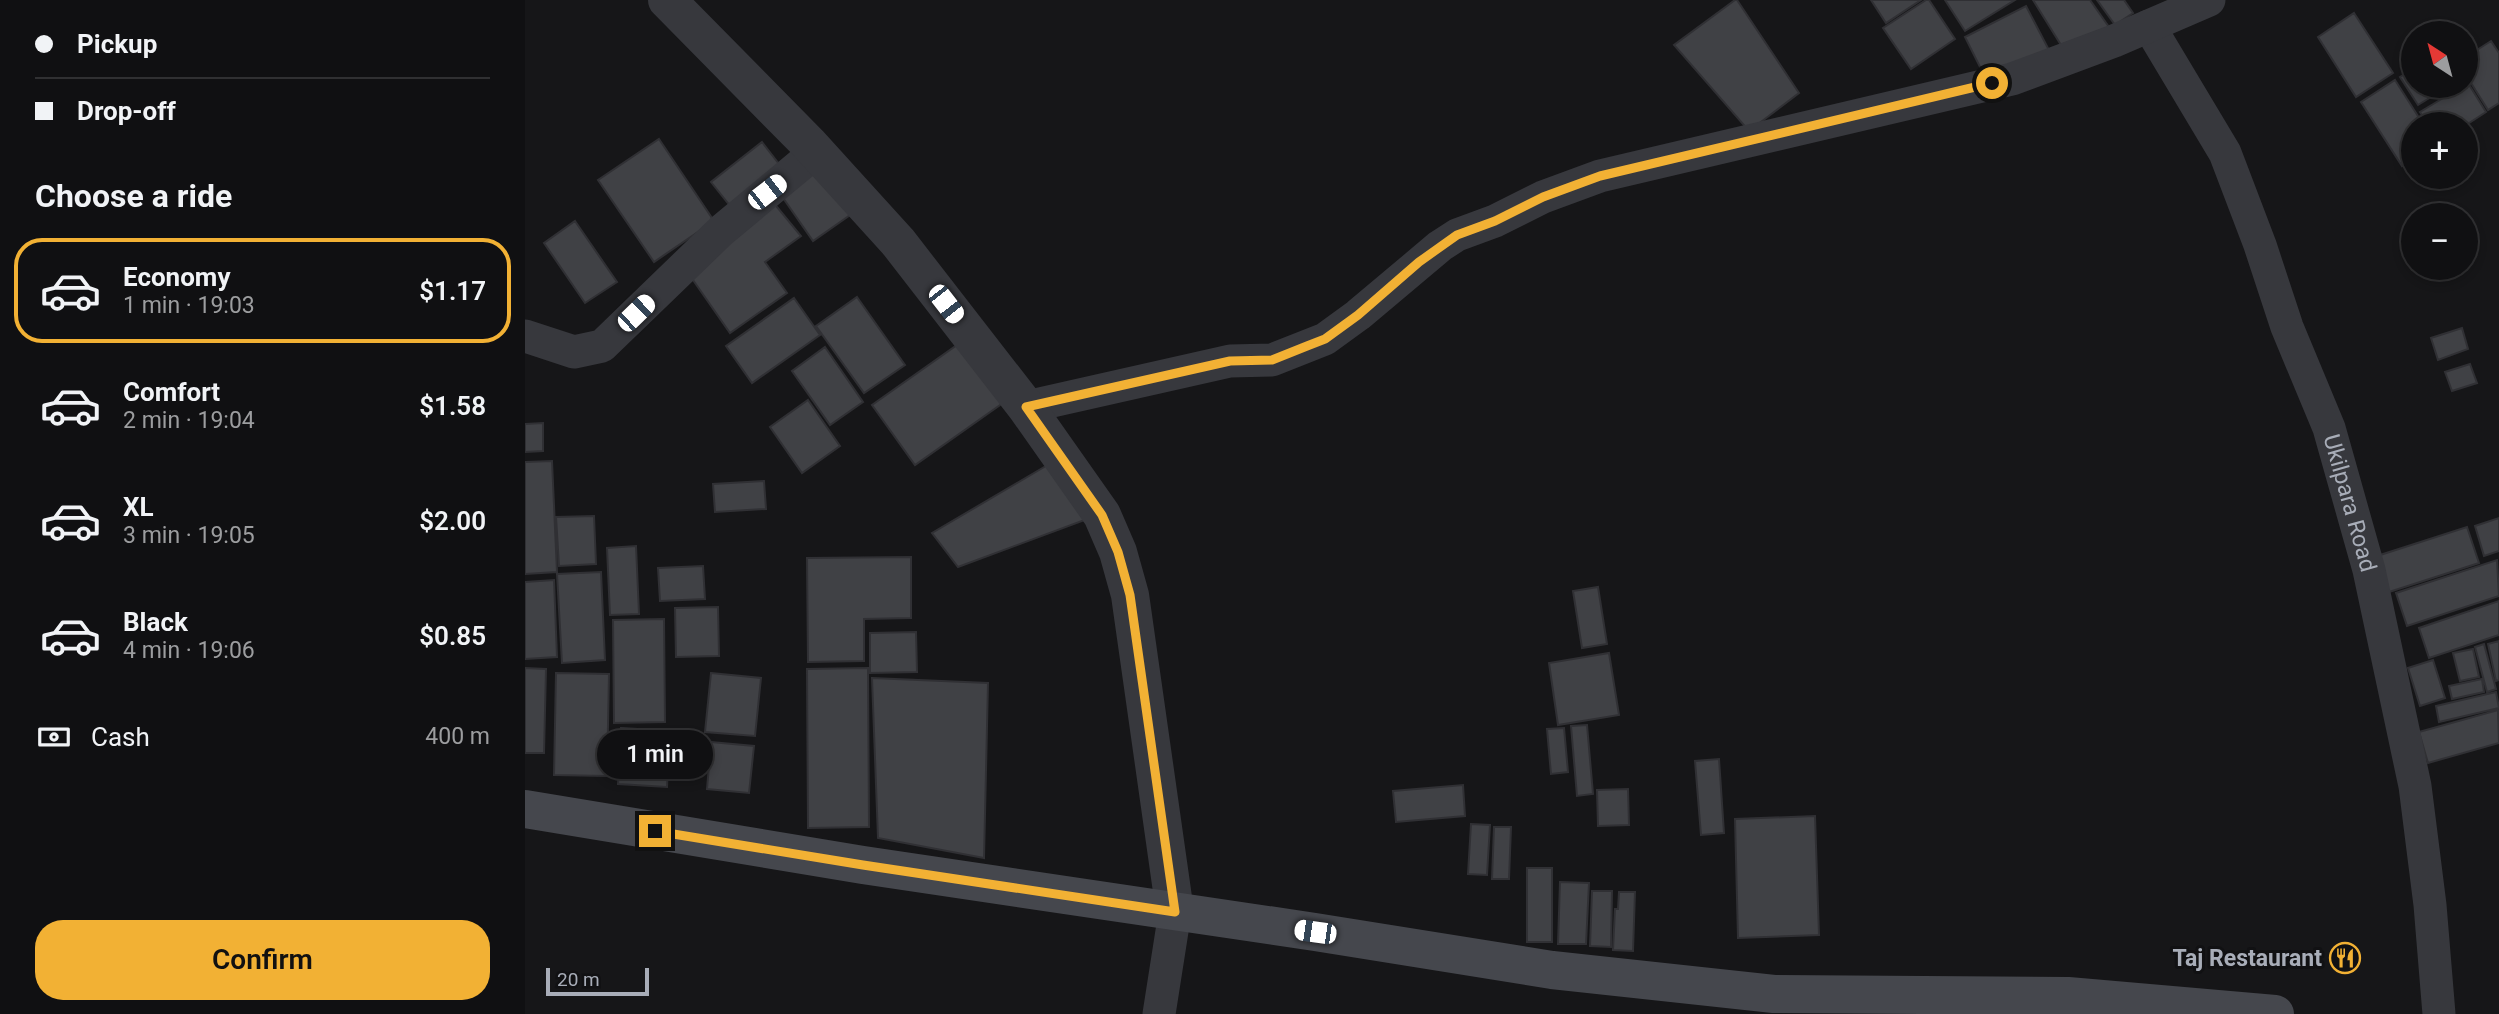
<!DOCTYPE html>
<html lang="en">
<head>
<meta charset="utf-8">
<style>
  :root { --surface:#101012; --page:#1e1e20; --text:#f1f3f6; --muted:#9c9d9f; --line:#303032; --accent:#f2b134 }
  body { margin:0; font-family:Roboto,sans-serif; background:var(--page); color:var(--text); height:100vh; display:flex; flex-direction:column; font-size:26px; white-space:nowrap }
  * { box-sizing:border-box; margin:0 }
  p { font-size:23px; color:var(--muted) }
  .icon { flex:none; width:38px; height:38px; fill:none; stroke:currentColor; stroke-width:2; stroke-linecap:round; stroke-linejoin:round }
  .map { position:relative; flex:1; overflow:hidden }
  .drawer { display:flex; flex-direction:column; background:var(--surface); width:525px }
  .drawer>* { flex:none }
  .hud { display:grid; align-content:center; height:154px; padding:0 35px; background:var(--surface) }
  .needle { width:46px; rotate:324deg }
  .controls { position:absolute; left:1876px; top:21px; display:grid; gap:14px }
  .controls a { display:grid; place-items:center; width:77px; height:77px; border-radius:50%; background:var(--surface); box-shadow:0 4px 10px #0003,0 0 0 2px var(--line); font-size:35px }
  .scale { position:absolute; left:21px; bottom:18px; width:103px; box-sizing:border-box; padding-left:7px; border:4px solid #a8adb8; border-top:0; font-size:19px; line-height:24px; white-space:nowrap; color:#a8adb8; -webkit-text-stroke:5px #111113; paint-order:stroke }
  .end { position:absolute; width:32px; height:32px; margin:-16px; border:9px solid #f2b134; background:#111; box-shadow:0 0 0 4px #111 }
  .from { border-radius:50% }
  .bubble { position:absolute; height:49px; border-radius:24px; background:var(--surface); box-shadow:0 4px 10px #0003,0 0 0 2px var(--line); font-size:23px; font-weight:600; line-height:49px; text-align:center }
  .car { position:absolute; width:21px; height:42px; margin:-21px -10px; border-radius:9px; box-shadow:0 0 5px 2px #0007; background:linear-gradient(#fff 24%,#345 0 40%,#fff 0 76%,#345 0 86%,#fff 0) }
  .hud b { display:flex; align-items:center; gap:24px; height:66px; font-size:26px }
  .hud b+b { border-top:2px solid var(--line) }
  .hud i { width:18px; height:18px; background:var(--text) }
  ul { padding:0; list-style:none }
  li { display:flex; align-items:center; gap:21px; height:105px; margin:0 14px 10px; padding:0 21px; border:4px solid transparent; border-radius:28px }
  li div { flex:1 }
  li b { display:block; font-size:26px }
  li em { font-style:normal; font-weight:600 }
  li.on { border-color:var(--accent) }
  li>.icon { width:63px; height:63px; stroke-width:1.5 }
  h2 { padding:0 35px; font-size:32px; line-height:84px }
  .pay { display:flex; align-items:center; gap:18px; height:77px; padding:0 35px; font-size:26px }
  .pay p { margin-inline-start:auto }
  .cta { display:flex; gap:14px; margin-top:auto; padding:14px 35px }
  .cta a { flex:1; height:80px; border-radius:28px; background:var(--accent); color:#111; font-size:28px; font-weight:600; line-height:80px; text-align:center }
  main { display:flex; flex:1; min-height:0 }
  .map>svg:first-child { display:block }
  .building { fill:#404145; stroke:#303034; stroke-width:2 }
  .lines { fill:none; stroke-linecap:round; stroke-linejoin:round }
  .minor { stroke:#37383d; stroke-width:33 }
  .tertiary { stroke:#37383d; stroke-width:38 }
  .secondary { stroke:#45474d; stroke-width:38 }
  .route { stroke:#f2b134; stroke-width:9 }
  .labels { text-anchor:middle; stroke-width:6; stroke-linejoin:round; paint-order:stroke }
  .street-label { font-size:23px; fill:#a8adb8; stroke:#111113 }
  .poi-label { font-size:23px; font-weight:bold; fill:#a8adb8; stroke:#111113; text-anchor:end }
</style>
</head>
<body>
<main>
<section class="drawer">
<div class="hud">
<b><i class="from"></i>Pickup</b>
<b><i></i>Drop-off</b>
</div>
<h2>Choose a ride</h2>
<ul>
<li class="on"><svg class="icon" aria-label="car" viewBox="0 0 24 24"><path d="M5 17H2v-5l4-1 3-4h7l3 4 3 1v5h-3M9 17h6M6 11h13"/><circle cx="7" cy="17" r="2"/><circle cx="17" cy="17" r="2"/></svg><div><b>Economy</b><p>1 min · 19:03</p></div><em>$1.17</em></li>
<li><svg class="icon" aria-label="car" viewBox="0 0 24 24"><path d="M5 17H2v-5l4-1 3-4h7l3 4 3 1v5h-3M9 17h6M6 11h13"/><circle cx="7" cy="17" r="2"/><circle cx="17" cy="17" r="2"/></svg><div><b>Comfort</b><p>2 min · 19:04</p></div><em>$1.58</em></li>
<li><svg class="icon" aria-label="car" viewBox="0 0 24 24"><path d="M5 17H2v-5l4-1 3-4h7l3 4 3 1v5h-3M9 17h6M6 11h13"/><circle cx="7" cy="17" r="2"/><circle cx="17" cy="17" r="2"/></svg><div><b>XL</b><p>3 min · 19:05</p></div><em>$2.00</em></li>
<li><svg class="icon" aria-label="car" viewBox="0 0 24 24"><path d="M5 17H2v-5l4-1 3-4h7l3 4 3 1v5h-3M9 17h6M6 11h13"/><circle cx="7" cy="17" r="2"/><circle cx="17" cy="17" r="2"/></svg><div><b>Black</b><p>4 min · 19:06</p></div><em>$0.85</em></li>
</ul>
<div class="pay"><svg class="icon" aria-label="cash" viewBox="0 0 24 24"><path d="M3 7h18v10H3z"/><circle cx="12" cy="12" r="2"/></svg>Cash<p>400 m</p></div>
<div class="cta"><a>Confirm</a></div>
</section>
<div class="map">
<svg width="1974" height="1014" viewBox="0 0 1974 1014">
  <rect width="100%" height="100%" fill="#161618"/>
  <!-- building -->
  <path class="building" d="M1210,0H1212L1274,93L1224,131L1149,45Z
    M1346,0H1396L1361,23Z
    M1401,0H1404L1430,39L1386,69L1358,28Z
    M1420,0H1490L1440,31Z
    M1508,0H1565L1584,27L1536,45Z
    M1572,0H1599L1608,13L1590,25Z
    M1501,6L1524,50L1462,81L1440,37Z
    M1829,13L1868,73L1831,97L1793,37Z
    M1966,41L1974,53V103L1963,110L1941,75V57Z
    M1888,69V86H1924L1893,105L1875,77Z
    M1870,80L1898,124H1888V159L1877,166L1836,102Z
    M1943,83L1961,112L1941,125L1903,124L1895,112Z
    M134,139L189,221L129,262L73,180Z
    M237,142L261,173L210,212L186,182Z
    M296,167L328,213L288,241L256,195Z
    M243,196L276,236L240,262L262,293L205,333L161,270Z
    M50,221L92,282L60,303L19,243Z
    M332,297L380,365L339,393L291,326Z
    M269,298L295,335L227,383L201,346Z
    M1937,328L1943,349L1913,360L1906,338Z
    M442,338L485,398L390,465L347,405Z
    M300,347L338,402L305,425L267,371Z
    M1945,364L1952,383L1927,391L1920,372Z
    M283,400L315,446L277,473L245,427Z
    M18,423V451L0,452V424Z
    M531,460L565,518L433,567L407,533Z
    M27,461L32,572L0,574V462Z
    M239,481L241,509L190,512L188,484Z
    M69,516L71,564L34,566L31,517Z
    M1974,518V551L1959,556L1950,526Z
    M1942,527L1954,563L1861,593L1849,557Z
    M111,546L114,614L85,615L82,548Z
    M386,557V618L339,619V661L283,662L282,558Z
    M1972,560L1974,596L1882,626L1871,593Z
    M178,566L180,599L135,601L133,568Z
    M76,572L80,660L37,663L32,574Z
    M29,580L32,657L0,659V582Z
    M1073,587L1082,644L1057,648L1048,591Z
    M1974,601V635L1904,658L1894,628Z
    M193,607L194,656L151,657L150,608Z
    M139,619L140,722L89,723L88,620Z
    M391,632L392,672L345,673V633Z
    M1974,641V680L1971,681L1963,644Z
    M1959,644L1971,689L1962,692L1950,647Z
    M1948,649L1954,677L1935,681L1928,653Z
    M1084,653L1094,715L1033,725L1024,663Z
    M1908,660L1920,698L1895,706L1883,668Z
    M0,668L21,669L19,753H0Z
    M343,668L344,827L283,828L282,669Z
    M31,673L84,674L82,776L29,775Z
    M186,673L236,678L230,736L180,732Z
    M347,678L463,683L459,858L353,838Z
    M1957,679L1959,692L1927,699L1924,686Z
    M1971,692L1974,708L1914,722L1911,706Z
    M1973,710L1974,743L1903,763L1894,732Z
    M1062,725L1068,794L1052,796L1046,726Z
    M96,728L145,731L142,787L93,784Z
    M1039,728L1043,772L1026,774L1022,729Z
    M186,742L229,746L224,793L182,789Z
    M1194,759L1199,833L1176,835L1170,761Z
    M938,785L940,816L871,822L868,791Z
    M1103,789L1104,825L1073,826L1072,790Z
    M1290,816L1294,935L1213,938L1210,819Z
    M946,824L965,825L962,875L943,874Z
    M969,827H986L984,879H967Z
    M1002,868H1027V942H1002Z
    M1035,882L1064,883L1061,944H1033Z
    M1067,891H1087L1086,947L1065,946Z
    M1094,892H1110L1108,951L1088,950L1090,909H1093Z"/>
  <g class="lines">
    <!-- minor -->
    <g class="minor">
      <path id="s1" d="M1624,26L1700,153L1735,245L1762,327L1804,428L1844,570L1890,786L1905,905L1914,1014"/>
      <path d="M0,336L49,352L77,346L196,231L291,152"/>
      <path d="M501,407L705,361L747,360L800,339L833,315L915,246L932,235L970,221L1018,197L1075,176L1487,79L1589,41L1684,0"/>
      <path d="M634,1014L650,912"/>
    </g>
    <!-- tertiary -->
    <path class="tertiary" d="M142,0L284,144L373,242L501,407L577,515L593,552L605,595L650,912"/>
    <!-- secondary -->
    <path class="secondary" d="M0,809L338,865L790,932L1027,970L1249,994L1543,996L1750,1014"/>
  </g>
  <g class="lines">
    <!-- route -->
    <path class="route" d="M130,831L338,865L650,912L605,595L593,552L577,515L501,407L705,361L747,360L782,346L800,339L833,315L894,262L932,235L970,221L1018,197L1075,176L1467,83"/>
  </g>
  <!-- icons -->
  <defs>
    <g id="restaurant-ring" transform="scale(1.575)"><circle r="9.5" fill="#111113" stroke="#f2b134" stroke-width="1.5"/><path d="M-5-6h1v4h1v-4h1v4h1v-4h1v5L-1.5 .5V6h-2V.5L-5-1ZM5-6V6H3V1.5H1.5Q1.5-4 5-6Z" fill="#f2b134"/></g>
  </defs>
  <g fill-rule="evenodd">
    <use href="#restaurant-ring" x="1820" y="958"/>
  </g>
  <g class="labels">
    <!-- street labels -->
    <g class="street-label">
      <text dy="8" stroke="none"><textPath href="#s1" startOffset="520">Ukilpara Road</textPath></text>
    </g>
    <!-- poi labels -->
    <g class="poi-label">
      <text x="1797" y="966">Taj Restaurant</text>
    </g>
  </g>
</svg>
<div class="controls">
<a><svg class="needle" viewBox="-14 -14 28 28"><path d="M0-13l5 13h-10z" fill="#e53935"/><path d="M0 13l5-13h-10z" fill="#9c9d9f"/></svg></a>
<a>+</a>
<a>−</a>
</div>
<div class="scale">20 m</div>
<i class="end from" style="left:1467px;top:83px"></i>
<i class="end" style="left:130px;top:831px"></i>
<div class="bubble" style="left:72px;top:730px;width:116px">1 min</div>
<i class="car" style="left:242px;top:192px;rotate:52deg"></i>
<i class="car" style="left:421px;top:304px;rotate:142deg"></i>
<i class="car" style="left:111px;top:313px;rotate:46deg"></i>
<i class="car" style="left:790px;top:932px;rotate:278deg"></i>
</div>
</main>
</body>
</html>
